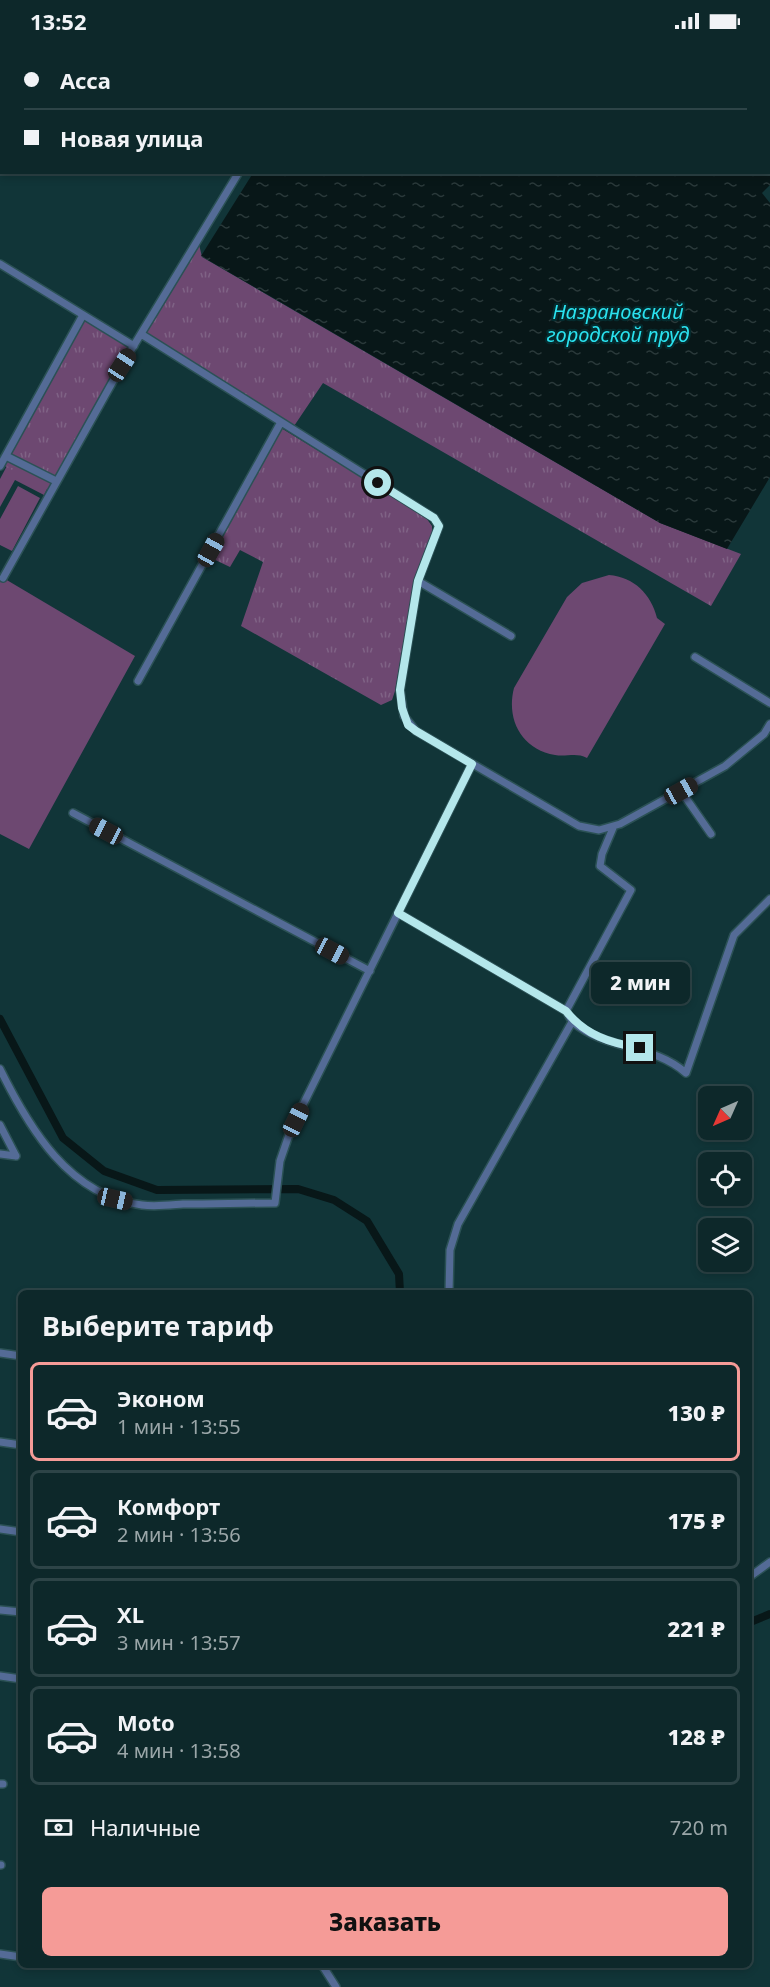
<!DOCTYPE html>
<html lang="ru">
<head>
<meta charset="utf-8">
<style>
  :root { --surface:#0d282a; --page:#163032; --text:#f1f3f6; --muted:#9aa6a8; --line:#2d4447; --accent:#f59b97 }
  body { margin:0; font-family:"Noto Sans",sans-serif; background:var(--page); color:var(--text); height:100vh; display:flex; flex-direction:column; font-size:22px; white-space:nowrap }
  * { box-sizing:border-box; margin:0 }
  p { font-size:20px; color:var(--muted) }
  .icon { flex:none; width:33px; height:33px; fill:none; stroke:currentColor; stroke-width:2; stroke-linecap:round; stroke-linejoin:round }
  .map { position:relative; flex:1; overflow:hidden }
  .details { position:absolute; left:18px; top:1248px; width:734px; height:678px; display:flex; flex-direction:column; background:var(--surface); border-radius:9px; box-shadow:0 3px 9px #0003,0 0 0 2px var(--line) }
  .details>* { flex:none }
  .hud { position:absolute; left:0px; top:0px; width:771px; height:132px; box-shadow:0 3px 9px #0003,0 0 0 2px var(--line); display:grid; align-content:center; height:132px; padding:0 24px; background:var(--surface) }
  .needle { width:39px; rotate:225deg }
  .tools { position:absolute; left:698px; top:1044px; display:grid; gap:12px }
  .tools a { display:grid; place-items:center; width:54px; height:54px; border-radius:9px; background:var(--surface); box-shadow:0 3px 9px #0003,0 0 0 2px var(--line); font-size:30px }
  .end { position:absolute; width:27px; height:27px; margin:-14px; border:8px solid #b4e7eb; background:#111; box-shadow:0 0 0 3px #111 }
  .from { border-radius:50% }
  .bubble { position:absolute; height:42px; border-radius:9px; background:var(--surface); box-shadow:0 3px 9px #0003,0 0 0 2px var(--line); font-size:20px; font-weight:800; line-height:42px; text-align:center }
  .car { position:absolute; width:18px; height:36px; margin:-18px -9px; border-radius:8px; box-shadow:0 0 4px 2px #0007; background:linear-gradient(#222 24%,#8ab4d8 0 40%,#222 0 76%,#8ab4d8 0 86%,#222 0) }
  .hud b { display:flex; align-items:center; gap:21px; height:57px; font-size:22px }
  .hud b+b { border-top:2px solid var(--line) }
  .hud i { width:15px; height:15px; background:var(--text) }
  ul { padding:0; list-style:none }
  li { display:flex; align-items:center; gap:18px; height:99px; margin:0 12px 9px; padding:0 12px; border:3px solid var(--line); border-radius:9px }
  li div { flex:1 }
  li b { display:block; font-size:22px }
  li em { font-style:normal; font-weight:800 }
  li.current { border-color:var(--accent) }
  li>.icon { width:54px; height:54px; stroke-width:1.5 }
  h2 { padding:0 24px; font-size:27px; line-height:72px }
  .pay { display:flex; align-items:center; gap:15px; height:66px; padding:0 24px; font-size:22px }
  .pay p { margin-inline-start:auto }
  .cta { display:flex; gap:12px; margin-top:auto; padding:12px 24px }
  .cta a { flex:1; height:69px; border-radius:9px; background:var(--accent); color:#111; font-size:24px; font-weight:800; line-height:69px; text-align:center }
  .status { display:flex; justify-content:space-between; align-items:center; height:42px; padding:0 30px; background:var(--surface); direction:ltr }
  .status svg { height:16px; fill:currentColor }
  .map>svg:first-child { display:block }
  .grass { fill:#6d4871 }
  .park { fill:url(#park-tufts) }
  .water { fill:url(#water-ripples) }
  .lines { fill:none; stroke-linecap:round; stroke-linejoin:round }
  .canal { stroke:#081718; stroke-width:8 }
  .street-casing { stroke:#2b5155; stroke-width:10 }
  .secondary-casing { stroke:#2b5155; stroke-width:12 }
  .street { stroke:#546b96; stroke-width:7 }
  .secondary { stroke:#678bd1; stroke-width:9 }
  .route { stroke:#b4e7eb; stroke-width:8 }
  .labels { text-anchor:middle; stroke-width:4.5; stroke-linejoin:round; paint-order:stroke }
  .water-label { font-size:20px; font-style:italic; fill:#2ae2ef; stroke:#052b2e }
</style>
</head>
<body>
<div class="status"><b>13:52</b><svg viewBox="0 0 49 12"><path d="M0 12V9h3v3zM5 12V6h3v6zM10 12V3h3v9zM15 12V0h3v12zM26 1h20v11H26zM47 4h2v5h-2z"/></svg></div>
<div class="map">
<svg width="770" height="1945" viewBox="0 0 770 1945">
  <defs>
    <pattern id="park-tufts" width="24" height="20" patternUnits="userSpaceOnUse" patternTransform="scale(1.5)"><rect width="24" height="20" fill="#6d4871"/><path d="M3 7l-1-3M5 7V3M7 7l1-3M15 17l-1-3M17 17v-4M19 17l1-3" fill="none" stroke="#7f6285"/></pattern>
    <pattern id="water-ripples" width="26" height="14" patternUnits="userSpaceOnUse" patternTransform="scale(1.5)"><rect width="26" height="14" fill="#081718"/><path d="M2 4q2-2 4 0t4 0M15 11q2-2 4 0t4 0" fill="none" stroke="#2a393a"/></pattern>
  </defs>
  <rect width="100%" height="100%" fill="#113538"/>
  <!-- grass -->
  <path class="grass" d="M9,420L50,441L44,453L15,438L0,465V437Z
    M18,444L40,456L12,509L0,503V477Z
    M609,533C634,535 651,552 657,576L665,582L587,716C576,710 567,715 555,713C521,707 506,677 514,646L567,555L582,541Z
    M0,534L135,614L29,807L0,792Z"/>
  <!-- park -->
  <path class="park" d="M198,198L202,215L660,481L741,512L711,564L323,341L292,387L141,292Z
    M83,273L134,304L51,449L1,422Z
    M281,386L424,473L432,484V497L415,534L395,649L392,658L381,663L241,584L263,520L240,508L230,525L209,515Z"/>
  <!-- water -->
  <path class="water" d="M332,0H770V143L762,151L770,161V435L727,507L660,481L201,214L253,131L770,130V2Z"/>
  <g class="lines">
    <!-- canal -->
    <path class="canal" d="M0,977L63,1096L104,1129L157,1148L298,1147L334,1158L367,1179L399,1232L400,1251
      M748,1581L770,1572"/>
    <!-- street casing -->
    <g class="street-casing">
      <path id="street" d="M232,0L235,2
        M0,222L134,304
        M141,292L434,476L439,484L418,539L400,648L404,674L416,689L579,784L599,788L620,782L725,724L764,692L770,682
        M6,414L56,439
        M0,424L83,273
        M3,536L122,323L239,130
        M418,539L511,594
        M695,615L770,661
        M138,639L281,380
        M472,722L398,871L566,969C569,973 571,979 574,981C607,1008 653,1002 686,1031L734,893L770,857
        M681,749L711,792
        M73,771L370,929
        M566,969L631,848L600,824L602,812L613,786
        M0,1027C29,1086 69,1154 142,1163C155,1165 170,1163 183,1162C214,1162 244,1161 275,1161L280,1119L291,1087L398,871
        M0,1083L16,1114
        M0,1112L16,1114
        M449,1251L450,1208L458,1182L572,980
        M0,1311L21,1314
        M0,1400L21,1403
        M0,1487L21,1490
        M748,1536L770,1520
        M0,1568L21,1570
        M0,1634L21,1637
        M0,1742H3
        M0,1823H1
        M0,1912L21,1915
        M322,1923L336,1945"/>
    </g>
    <!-- secondary casing -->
    <g class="secondary-casing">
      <path id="secondary" d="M317,2L318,0"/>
    </g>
    <!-- street -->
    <use href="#street" class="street"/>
    <!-- secondary -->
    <use href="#secondary" class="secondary"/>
  </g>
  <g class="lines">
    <!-- route -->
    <path class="route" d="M378,441L434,476L439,484L418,539L400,648L402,666L408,683L416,689L472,722L398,871L566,969C585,993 610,1001 640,1006"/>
  </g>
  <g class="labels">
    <!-- water labels -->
    <g class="water-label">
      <text x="618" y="277">Назрановский<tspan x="618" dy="23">городской пруд</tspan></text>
    </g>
  </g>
</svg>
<div class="tools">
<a><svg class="needle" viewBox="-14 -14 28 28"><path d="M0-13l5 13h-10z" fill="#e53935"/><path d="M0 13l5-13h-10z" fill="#9aa6a8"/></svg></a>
<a><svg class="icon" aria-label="locate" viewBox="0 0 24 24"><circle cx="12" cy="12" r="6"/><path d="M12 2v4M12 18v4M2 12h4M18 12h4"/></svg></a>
<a><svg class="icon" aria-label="layers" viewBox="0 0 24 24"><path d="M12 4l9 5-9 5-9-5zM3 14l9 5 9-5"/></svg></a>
</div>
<i class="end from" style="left:378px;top:441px"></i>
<i class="end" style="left:640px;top:1006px"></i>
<div class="bubble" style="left:591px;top:920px;width:99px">2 мин</div>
<i class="car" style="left:122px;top:323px;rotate:33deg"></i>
<i class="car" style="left:211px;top:508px;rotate:29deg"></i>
<i class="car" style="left:681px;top:749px;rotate:61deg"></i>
<i class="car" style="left:106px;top:789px;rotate:298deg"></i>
<i class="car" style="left:332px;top:909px;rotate:118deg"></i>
<i class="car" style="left:296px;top:1078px;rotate:26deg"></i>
<i class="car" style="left:115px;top:1157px;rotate:103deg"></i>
<div class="hud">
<b><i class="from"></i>Асса</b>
<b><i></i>Новая улица</b>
</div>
<section class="details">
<h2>Выберите тариф</h2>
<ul>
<li class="current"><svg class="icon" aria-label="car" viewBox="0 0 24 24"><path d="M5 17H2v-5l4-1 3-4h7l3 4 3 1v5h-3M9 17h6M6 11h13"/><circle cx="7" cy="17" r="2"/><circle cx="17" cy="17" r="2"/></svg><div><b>Эконом</b><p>1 мин · 13:55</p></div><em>130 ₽</em></li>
<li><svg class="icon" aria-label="car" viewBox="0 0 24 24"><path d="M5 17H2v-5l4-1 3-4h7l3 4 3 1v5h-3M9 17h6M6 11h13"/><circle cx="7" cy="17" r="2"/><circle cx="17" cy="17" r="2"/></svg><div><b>Комфорт</b><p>2 мин · 13:56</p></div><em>175 ₽</em></li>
<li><svg class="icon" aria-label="car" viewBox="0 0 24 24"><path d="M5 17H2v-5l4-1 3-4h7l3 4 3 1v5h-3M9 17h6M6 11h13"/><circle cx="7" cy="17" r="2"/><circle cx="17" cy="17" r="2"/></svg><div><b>XL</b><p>3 мин · 13:57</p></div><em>221 ₽</em></li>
<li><svg class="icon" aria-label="car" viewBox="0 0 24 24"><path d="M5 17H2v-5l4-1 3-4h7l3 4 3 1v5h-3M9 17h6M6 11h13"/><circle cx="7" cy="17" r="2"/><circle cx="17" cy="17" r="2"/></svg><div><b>Moto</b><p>4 мин · 13:58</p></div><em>128 ₽</em></li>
</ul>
<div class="pay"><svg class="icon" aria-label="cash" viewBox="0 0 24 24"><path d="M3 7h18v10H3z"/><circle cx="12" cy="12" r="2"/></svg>Наличные<p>720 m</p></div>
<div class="cta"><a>Заказать</a></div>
</section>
</div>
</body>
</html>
